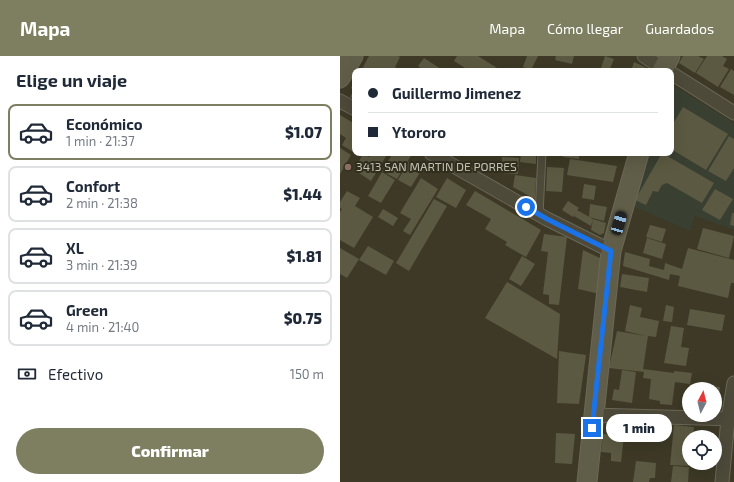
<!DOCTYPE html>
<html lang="es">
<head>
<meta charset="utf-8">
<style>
  :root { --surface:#fff; --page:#f6f6f7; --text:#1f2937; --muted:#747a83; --line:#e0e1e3; --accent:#7e7e60 }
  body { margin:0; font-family:"Exo 2",sans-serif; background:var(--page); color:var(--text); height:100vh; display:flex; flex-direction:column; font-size:15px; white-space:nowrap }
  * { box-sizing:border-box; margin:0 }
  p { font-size:13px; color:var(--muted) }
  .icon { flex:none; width:22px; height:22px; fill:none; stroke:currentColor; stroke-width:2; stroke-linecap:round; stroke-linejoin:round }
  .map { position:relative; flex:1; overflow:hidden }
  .panel { display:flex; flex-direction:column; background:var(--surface); width:340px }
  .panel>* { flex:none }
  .hud { position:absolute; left:12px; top:12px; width:322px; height:88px; border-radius:8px; box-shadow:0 4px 16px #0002; display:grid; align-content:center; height:88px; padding:0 16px; background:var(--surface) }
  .needle { width:26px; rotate:7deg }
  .fabs { position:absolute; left:342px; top:326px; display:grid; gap:8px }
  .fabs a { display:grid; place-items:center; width:40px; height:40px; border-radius:50%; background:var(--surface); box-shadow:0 4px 16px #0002; font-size:20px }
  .end { position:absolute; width:18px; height:18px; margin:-9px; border:5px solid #1a73e8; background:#fff; box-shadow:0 0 0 2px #fff }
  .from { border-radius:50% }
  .bubble { position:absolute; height:28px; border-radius:14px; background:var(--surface); box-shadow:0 4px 16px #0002; font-size:13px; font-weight:800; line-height:28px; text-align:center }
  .car { position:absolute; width:12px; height:24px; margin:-12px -6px; border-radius:5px; box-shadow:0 0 3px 1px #0007; background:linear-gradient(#222 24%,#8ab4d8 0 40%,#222 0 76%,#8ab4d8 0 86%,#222 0) }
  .hud b { display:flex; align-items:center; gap:14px; height:38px; font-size:15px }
  .hud b+b { border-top:1px solid var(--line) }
  .hud i { width:10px; height:10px; background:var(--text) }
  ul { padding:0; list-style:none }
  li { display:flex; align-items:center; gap:12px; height:56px; margin:0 8px 6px; padding:0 8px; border:2px solid var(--line); border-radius:8px }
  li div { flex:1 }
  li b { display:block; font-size:15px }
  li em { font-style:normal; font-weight:800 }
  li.selected { border-color:var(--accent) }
  li>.icon { width:36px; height:36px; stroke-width:1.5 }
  h2 { padding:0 16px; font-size:18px; line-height:48px }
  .pay { display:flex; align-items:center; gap:10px; height:44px; padding:0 16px; font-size:15px }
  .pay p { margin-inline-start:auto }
  .button { display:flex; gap:8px; margin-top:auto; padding:8px 16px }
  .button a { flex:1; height:46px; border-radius:24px; background:var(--accent); color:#fff; font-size:16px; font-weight:800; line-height:46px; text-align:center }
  header { display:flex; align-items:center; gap:24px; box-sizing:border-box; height:56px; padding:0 20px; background:var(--accent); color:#fff }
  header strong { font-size:19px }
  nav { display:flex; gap:22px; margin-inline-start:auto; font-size:14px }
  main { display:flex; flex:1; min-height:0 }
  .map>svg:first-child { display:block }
  .medical { fill:#393f31 }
  .building { fill:#5c5942 }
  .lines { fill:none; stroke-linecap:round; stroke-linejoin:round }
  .lane-casing { stroke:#6b6858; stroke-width:9 }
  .street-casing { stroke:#6b6858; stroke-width:15 }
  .secondary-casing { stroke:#6b6858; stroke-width:21 }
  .lane { stroke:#4d4a3a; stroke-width:7 }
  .street { stroke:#4d4a3a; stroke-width:13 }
  .secondary { stroke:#605d48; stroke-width:19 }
  .route { stroke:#1a73e8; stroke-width:5 }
  .education-dot { fill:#8d6e63; stroke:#322f1f; stroke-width:1.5 }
  .labels { text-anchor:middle; stroke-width:4; stroke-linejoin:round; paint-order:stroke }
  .poi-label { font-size:12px; fill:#c8c6b6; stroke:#322f1f; text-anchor:start }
</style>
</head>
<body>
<header>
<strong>Mapa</strong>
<nav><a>Mapa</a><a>Cómo llegar</a><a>Guardados</a></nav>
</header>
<main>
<section class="panel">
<h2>Elige un viaje</h2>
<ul>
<li class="selected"><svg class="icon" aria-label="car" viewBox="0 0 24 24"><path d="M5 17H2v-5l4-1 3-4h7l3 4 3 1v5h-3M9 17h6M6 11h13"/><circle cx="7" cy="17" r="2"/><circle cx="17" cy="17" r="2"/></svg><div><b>Económico</b><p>1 min · 21:37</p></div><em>$1.07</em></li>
<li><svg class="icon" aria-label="car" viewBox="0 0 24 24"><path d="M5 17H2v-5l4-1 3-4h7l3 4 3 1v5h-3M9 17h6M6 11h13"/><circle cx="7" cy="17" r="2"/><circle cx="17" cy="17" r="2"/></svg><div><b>Confort</b><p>2 min · 21:38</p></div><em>$1.44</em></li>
<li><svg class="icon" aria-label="car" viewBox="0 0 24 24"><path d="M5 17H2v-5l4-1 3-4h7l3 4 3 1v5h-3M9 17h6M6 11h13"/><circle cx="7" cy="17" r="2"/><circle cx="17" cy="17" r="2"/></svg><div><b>XL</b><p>3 min · 21:39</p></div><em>$1.81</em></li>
<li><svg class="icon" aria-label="car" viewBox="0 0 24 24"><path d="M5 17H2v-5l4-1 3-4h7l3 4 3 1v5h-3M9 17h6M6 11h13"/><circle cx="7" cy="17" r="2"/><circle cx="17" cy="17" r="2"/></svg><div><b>Green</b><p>4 min · 21:40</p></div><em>$0.75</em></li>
</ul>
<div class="pay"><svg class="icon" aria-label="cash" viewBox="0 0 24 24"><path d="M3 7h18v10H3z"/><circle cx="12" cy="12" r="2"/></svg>Efectivo<p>150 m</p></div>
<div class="button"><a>Confirmar</a></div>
</section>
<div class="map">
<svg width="394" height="426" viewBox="0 0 394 426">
  <rect width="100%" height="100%" fill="#3d3926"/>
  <!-- medical -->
  <path class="medical" d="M331,28L394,67V174L355,160L350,175L290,149L306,97H331Z"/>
  <!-- building -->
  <path class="building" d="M29,0H58L60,1L55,11L57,12L56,15H48L43,12L41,15H21Z
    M117,0H138L162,15H130L114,5Z
    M187,0H198L191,14L183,11Z
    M216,0H234L232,8L215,4Z
    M265,0L274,3L269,15H260Z
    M343,0H358L364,3L355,17L339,7Z
    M367,0H382L387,3L383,10L389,13L378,31L356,17Z
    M84,2L104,15H85L78,10Z
    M294,6L309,13L308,15H291Z
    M391,13L394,15V39L380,31Z
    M15,24V43L10,41L14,34L11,32Z
    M343,51L388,78L366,114L331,93V71Z
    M0,59L15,68V97L2,89L6,82L0,78Z
    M389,80L394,83V112L386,125L368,115Z
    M0,92L11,99L0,118Z
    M31,97H48L31,125L19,117L22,112L17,109L23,98L29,101Z
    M53,97L72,98L57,123L42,115Z
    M181,97H196V108L180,106Z
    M224,97H239V103L223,101Z
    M322,97L374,127L362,147L327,127L322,129L318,136L313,135L306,149L295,144Z
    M162,101L179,102L178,118L161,117Z
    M230,103L277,110L273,126L227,119Z
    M69,105L82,113L71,131L58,124Z
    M207,111L224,112L222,136L206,135Z
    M42,116L55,124L41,147L28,140Z
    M175,119L196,122L195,143L173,131Z
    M81,122L98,133L70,179L63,175L71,163L60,157Z
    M107,122L126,134L116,152L96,141Z
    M244,128L256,130L254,144L242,142Z
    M375,133L393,143L380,164L362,154Z
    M7,135L20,142L15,150L33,161L14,192L0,184V156L2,153L0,152V146Z
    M135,135L201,174L186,201L165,189L167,186L145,173L151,163L126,149Z
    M94,143L107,150L69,215L56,207Z
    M228,145L239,152L237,154L253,163L251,170L234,160L236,156L233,161L222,154Z
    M250,148L267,151L264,165L249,161Z
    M43,153L58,162L53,170L38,161Z
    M392,157H394V170L390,169Z
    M253,163L266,167L264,177L260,179L251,174Z
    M310,169L326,173L322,186L306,181Z
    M363,172L394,180L389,202L357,193Z
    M204,178L227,181L219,249L209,248V239L203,238L208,196L201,195Z
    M307,182L326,188L322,203L303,197Z
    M28,190L54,205L46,219L19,204Z
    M0,192L19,203L7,222L0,218Z
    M348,192L394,204V227H391L388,242L338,230L340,220L330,218L329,224L283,210L285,196L310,203L309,210L324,214L325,207L342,213Z
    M243,194L262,203L260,238L238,233Z
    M182,200L195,208L181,230L169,223Z
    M282,218L309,222L307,236L280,231Z
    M167,226L220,258L217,303L145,262Z
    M290,249L302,252L300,261L319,265L316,281L308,280L303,313L334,317V315L352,317L350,328L335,326L332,349L320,348V345L309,343L311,323L303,322L304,316L269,312L277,275L306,280L285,275Z
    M326,249L334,251L332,266L323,265Z
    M350,253L385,259L382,275L347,269Z
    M331,270L344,272L341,291L349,292L346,310L324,307Z
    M219,295L246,299L239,348L217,347Z
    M282,314L296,316L292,347L272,344L274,333L279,334Z
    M351,328L380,331L377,350H375V333H350Z
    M334,369L354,371L353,381H349V407H351L350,410L330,409Z
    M216,377L235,378L232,408L215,407Z
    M263,378L284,380L281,406L271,405V397L261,396Z
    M355,378L374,379V381H355Z
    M296,405L316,407L315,422H310L309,426H293Z
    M333,410L349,411L348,426H331Z"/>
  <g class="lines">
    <!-- lane casing -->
    <g class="lane-casing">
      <path id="lane" d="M199,159L202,97"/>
    </g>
    <!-- street casing -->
    <g class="street-casing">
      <path id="street" d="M304,0L327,15
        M331,17L394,57
        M0,45L15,53
        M91,97L207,163L271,195
        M253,359L394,363
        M382,426L388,363L394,327"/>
    </g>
    <!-- secondary casing -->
    <g class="secondary-casing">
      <path id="secondary" d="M322,15L330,0
        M0,22L13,0
        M247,426L271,195L299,97"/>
    </g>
    <!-- lane -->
    <use href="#lane" class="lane"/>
    <!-- street -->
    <use href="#street" class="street"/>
    <!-- secondary -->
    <use href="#secondary" class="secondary"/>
  </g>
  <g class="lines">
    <!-- route -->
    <path class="route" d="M186,151L207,163L271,195L252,372"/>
  </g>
  <!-- markers -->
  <circle class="education-dot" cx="8" cy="111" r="4"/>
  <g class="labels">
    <!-- poi labels -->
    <g class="poi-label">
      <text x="16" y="115">3413 SAN MARTIN DE PORRES</text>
    </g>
  </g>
</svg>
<div class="fabs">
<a><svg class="needle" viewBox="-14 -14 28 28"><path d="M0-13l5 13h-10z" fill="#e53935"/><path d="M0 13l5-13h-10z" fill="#747a83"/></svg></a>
<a><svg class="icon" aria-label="locate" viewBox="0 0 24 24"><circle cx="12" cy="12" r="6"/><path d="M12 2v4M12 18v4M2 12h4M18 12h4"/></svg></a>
</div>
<i class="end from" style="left:186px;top:151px"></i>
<i class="end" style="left:252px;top:372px"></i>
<div class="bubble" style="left:266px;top:358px;width:66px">1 min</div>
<i class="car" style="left:279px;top:167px;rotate:16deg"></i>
<div class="hud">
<b><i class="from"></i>Guillermo Jimenez</b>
<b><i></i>Ytororo</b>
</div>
</div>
</main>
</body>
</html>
